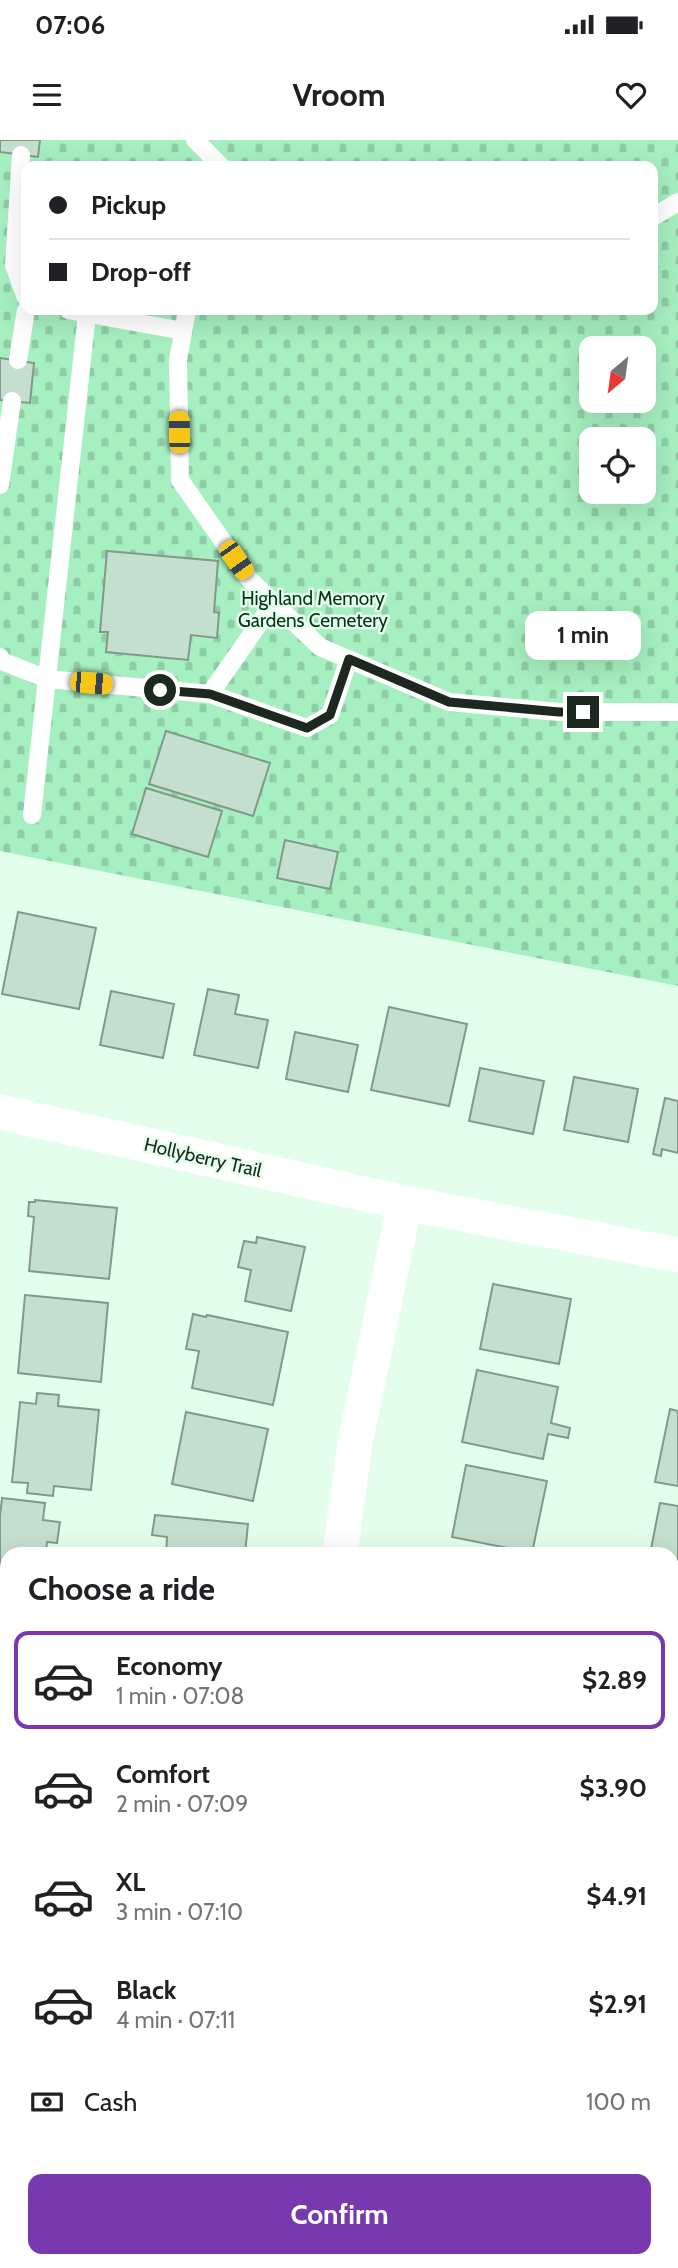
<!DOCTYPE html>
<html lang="en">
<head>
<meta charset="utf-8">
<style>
  :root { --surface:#fff; --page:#f2f2f2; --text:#202124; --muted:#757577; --line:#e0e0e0; --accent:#7939ae }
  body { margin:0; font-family:Cabin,sans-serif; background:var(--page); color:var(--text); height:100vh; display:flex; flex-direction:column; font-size:26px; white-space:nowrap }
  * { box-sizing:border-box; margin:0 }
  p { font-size:23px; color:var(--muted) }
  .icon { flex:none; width:38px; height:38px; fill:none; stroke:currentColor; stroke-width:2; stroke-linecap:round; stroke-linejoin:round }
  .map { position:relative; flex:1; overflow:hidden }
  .panel { position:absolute; left:0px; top:1407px; width:679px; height:721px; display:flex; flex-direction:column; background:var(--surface); border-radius:21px 21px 0 0; box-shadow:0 7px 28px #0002 }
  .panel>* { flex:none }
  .hud { position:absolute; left:21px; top:21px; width:637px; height:154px; border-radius:14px; box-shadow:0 7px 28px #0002; display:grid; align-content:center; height:154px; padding:0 28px; background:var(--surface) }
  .needle { width:46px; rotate:209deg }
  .tools { position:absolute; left:579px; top:196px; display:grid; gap:14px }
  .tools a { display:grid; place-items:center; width:77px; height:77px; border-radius:14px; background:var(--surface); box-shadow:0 7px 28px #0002; font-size:35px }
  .end { position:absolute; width:32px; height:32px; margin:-16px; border:9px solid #1d2821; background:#fff; box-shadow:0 0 0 4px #fff }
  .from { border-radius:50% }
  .bubble { position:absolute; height:49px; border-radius:14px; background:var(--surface); box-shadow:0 7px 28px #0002; font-size:23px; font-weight:800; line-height:49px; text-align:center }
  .car { position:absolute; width:21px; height:42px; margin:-21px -10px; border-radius:9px; box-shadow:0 0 5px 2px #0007; background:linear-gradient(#f5c518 24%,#345 0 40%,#f5c518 0 76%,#345 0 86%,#f5c518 0) }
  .hud b { display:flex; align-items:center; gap:24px; height:66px; font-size:26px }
  .hud b+b { border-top:2px solid var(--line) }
  .hud i { width:18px; height:18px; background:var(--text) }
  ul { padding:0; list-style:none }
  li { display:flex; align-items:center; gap:21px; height:98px; margin:0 14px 10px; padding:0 14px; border:4px solid transparent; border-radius:14px }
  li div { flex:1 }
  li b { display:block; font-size:26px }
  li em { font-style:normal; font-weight:800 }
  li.selected { border-color:var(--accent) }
  li>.icon { width:63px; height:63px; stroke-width:1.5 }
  h2 { padding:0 28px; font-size:32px; line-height:84px }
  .pay { display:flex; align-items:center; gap:18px; height:77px; padding:0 28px; font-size:26px }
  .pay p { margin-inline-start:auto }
  .primary-button { display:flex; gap:14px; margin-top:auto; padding:14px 28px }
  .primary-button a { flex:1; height:80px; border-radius:14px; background:var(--accent); color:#fff; font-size:28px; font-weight:800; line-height:80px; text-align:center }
  .status { display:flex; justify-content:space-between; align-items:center; height:49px; padding:0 35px; background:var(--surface); direction:ltr }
  .status svg { height:19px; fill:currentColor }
  header { display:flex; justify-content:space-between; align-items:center; height:91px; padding:0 28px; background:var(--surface); font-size:32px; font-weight:800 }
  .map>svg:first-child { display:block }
  .cemetery { fill:url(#cemetery-stones); fill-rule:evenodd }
  .building { fill:#c4dfcd; stroke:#819a89; stroke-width:2 }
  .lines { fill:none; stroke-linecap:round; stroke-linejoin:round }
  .service { stroke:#fff; stroke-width:18 }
  .minor { stroke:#fff; stroke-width:35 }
  .route { stroke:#1d2821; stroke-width:9 }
  .labels { text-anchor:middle; stroke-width:5; stroke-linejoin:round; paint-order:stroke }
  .park-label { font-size:19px; fill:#08321c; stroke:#e3ffec }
  .street-label { font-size:19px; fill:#1d2821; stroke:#e3ffec }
</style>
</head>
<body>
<div class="status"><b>07:06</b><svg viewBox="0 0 49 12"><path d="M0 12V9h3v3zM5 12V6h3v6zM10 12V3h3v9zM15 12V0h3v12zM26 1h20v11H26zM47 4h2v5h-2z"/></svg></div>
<header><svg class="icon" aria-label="menu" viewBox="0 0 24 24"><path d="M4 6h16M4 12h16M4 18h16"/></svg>Vroom<svg class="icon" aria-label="heart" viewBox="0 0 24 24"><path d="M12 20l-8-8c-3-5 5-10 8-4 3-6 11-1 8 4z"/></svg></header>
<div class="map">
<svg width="678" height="2128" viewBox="0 0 678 2128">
  <defs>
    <pattern id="cemetery-stones" width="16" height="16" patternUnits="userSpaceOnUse" patternTransform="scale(1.75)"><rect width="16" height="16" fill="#a6efc0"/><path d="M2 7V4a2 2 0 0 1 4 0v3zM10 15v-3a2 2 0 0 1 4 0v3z" fill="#8ecda5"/></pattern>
  </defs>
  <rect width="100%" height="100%" fill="#e3ffec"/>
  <!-- cemetery -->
  <path class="cemetery" d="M0,0H678V846L0,711ZM26,26H653V170H26ZM592,208H644V261H592ZM592,299H644V352H592Z"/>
  <!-- building -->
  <path class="building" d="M0,0H40L38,17L0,12Z
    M0,218L34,223L30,263L0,260Z
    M107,411L218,421L214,472L219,473L217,498L191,495L188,520L106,512L108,492H100Z
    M166,591L270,623L253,676L149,644Z
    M146,648L222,671L208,717L132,694Z
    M285,700L338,712L330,749L277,738Z
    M18,772L96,788L79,869L2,854Z
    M208,849L239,855L235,874L268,880L258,928L194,915Z
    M111,851L174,864L163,918L100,905Z
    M389,867L467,884L449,966L371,950Z
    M295,892L358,905L348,952L286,939Z
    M480,928L544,941L533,994L469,981Z
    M574,937L638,949L628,1002L564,990Z
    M665,958L678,961V1013L662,1009L661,1016L653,1014Z
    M35,1060L117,1068L109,1139L29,1131L34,1077L28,1076L29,1062H35Z
    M257,1097L305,1107L291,1171L245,1161L251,1130L238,1127L244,1101L256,1103Z
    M493,1144L571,1159L559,1224L480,1209Z
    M25,1155L108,1163L101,1242L18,1233Z
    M193,1174L206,1177L207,1175L288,1192L273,1265L192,1248L199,1211L186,1209Z
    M477,1230L558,1247L551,1283L570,1288L568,1298L548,1294L543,1319L462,1302Z
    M37,1253L59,1255L58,1266L99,1270L91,1350L54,1346L53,1356L27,1353L28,1343L12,1342L20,1262L36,1264Z
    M670,1269L678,1271V1346L655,1342Z
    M186,1272L268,1289L253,1361L172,1344Z
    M466,1325L547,1341L532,1413L452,1397Z
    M2,1358L45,1363L43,1380L60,1382L57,1403L47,1402L46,1414H7V1442L0,1441V1376Z
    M660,1363L678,1366V1443L672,1442V1414H650Z
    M155,1375L248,1384L245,1414H166L167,1397L152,1395Z
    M672,1458L678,1459V1541L672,1539Z
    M0,1462H7V1567H0Z
    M672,1567L678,1568V1634H676V1648H672Z
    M0,1592L7,1593V1658H0Z
    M672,1666H678V1731L672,1732Z
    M0,1704H7V1769L0,1770Z
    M678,1760V1827H672V1761Z
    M0,1807H7V1886H0Z
    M675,1855H678V1920L676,1878H672V1858H675Z
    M0,1910H7V1976H0Z
    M678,1950V2016H672V1951Z
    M0,2006H7V2085H0Z
    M7,2112V2121H83V2128H0V2113Z
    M166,2121H248L249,2128H166Z
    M434,2121H508V2124L489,2125V2128H435Z"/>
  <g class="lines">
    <!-- service -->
    <path class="service" d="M195,0L221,26
      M21,15L14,125L26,158
      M653,77L678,62
      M68,170L183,191
      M187,170L178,220L180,340L250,440L320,507L449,562L559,572H678
      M18,220L26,170
      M0,345L12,261
      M274,462L210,554L307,588L330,575L349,519
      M0,517L2,521L47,539L210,554
      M32,675L87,174"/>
    <!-- minor -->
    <path class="minor" d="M0,972L405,1063L678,1115
      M340,1414L355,1303L405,1063
      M336,2121V2128"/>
  </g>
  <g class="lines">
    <!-- route -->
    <path class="route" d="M160,550L210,554L307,588L330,575L349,519L449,562L559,572H583"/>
  </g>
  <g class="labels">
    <!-- park labels -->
    <g class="park-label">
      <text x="313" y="465">Highland Memory<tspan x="313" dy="22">Gardens Cemetery</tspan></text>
    </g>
    <!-- street labels -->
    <g class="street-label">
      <text transform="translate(203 1017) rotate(13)" y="7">Hollyberry Trail</text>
    </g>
  </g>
</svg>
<div class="tools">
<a><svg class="needle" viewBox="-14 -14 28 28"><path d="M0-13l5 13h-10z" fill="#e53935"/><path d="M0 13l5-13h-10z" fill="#757577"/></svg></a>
<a><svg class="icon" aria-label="locate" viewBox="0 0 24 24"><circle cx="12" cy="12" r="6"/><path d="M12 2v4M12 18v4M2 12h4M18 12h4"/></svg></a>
</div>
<i class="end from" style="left:160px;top:550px"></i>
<i class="end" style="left:583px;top:572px"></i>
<div class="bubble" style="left:525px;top:471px;width:116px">1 min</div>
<i class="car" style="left:179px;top:292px;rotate:359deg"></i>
<i class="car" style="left:236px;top:420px;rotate:145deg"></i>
<i class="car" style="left:91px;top:543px;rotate:95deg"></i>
<div class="hud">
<b><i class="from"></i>Pickup</b>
<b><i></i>Drop-off</b>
</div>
<section class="panel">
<h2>Choose a ride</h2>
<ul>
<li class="selected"><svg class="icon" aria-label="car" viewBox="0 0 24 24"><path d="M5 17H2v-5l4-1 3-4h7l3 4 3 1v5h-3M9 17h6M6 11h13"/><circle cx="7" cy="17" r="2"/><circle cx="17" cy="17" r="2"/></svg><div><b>Economy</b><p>1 min · 07:08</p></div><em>$2.89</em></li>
<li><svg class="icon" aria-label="car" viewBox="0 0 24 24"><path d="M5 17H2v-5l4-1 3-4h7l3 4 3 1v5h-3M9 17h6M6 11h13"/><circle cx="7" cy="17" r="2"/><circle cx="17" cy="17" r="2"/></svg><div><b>Comfort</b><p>2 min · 07:09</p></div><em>$3.90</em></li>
<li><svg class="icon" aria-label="car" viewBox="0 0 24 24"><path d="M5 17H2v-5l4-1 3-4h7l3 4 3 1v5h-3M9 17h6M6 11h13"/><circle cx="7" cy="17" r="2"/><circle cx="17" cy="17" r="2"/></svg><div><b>XL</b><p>3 min · 07:10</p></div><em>$4.91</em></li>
<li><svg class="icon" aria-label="car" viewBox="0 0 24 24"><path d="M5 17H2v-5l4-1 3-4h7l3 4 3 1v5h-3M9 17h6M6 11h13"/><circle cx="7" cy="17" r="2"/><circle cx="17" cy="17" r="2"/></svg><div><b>Black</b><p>4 min · 07:11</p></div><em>$2.91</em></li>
</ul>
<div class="pay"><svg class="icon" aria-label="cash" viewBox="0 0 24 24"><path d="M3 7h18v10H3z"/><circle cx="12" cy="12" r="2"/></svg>Cash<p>100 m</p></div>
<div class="primary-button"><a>Confirm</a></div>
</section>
</div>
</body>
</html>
